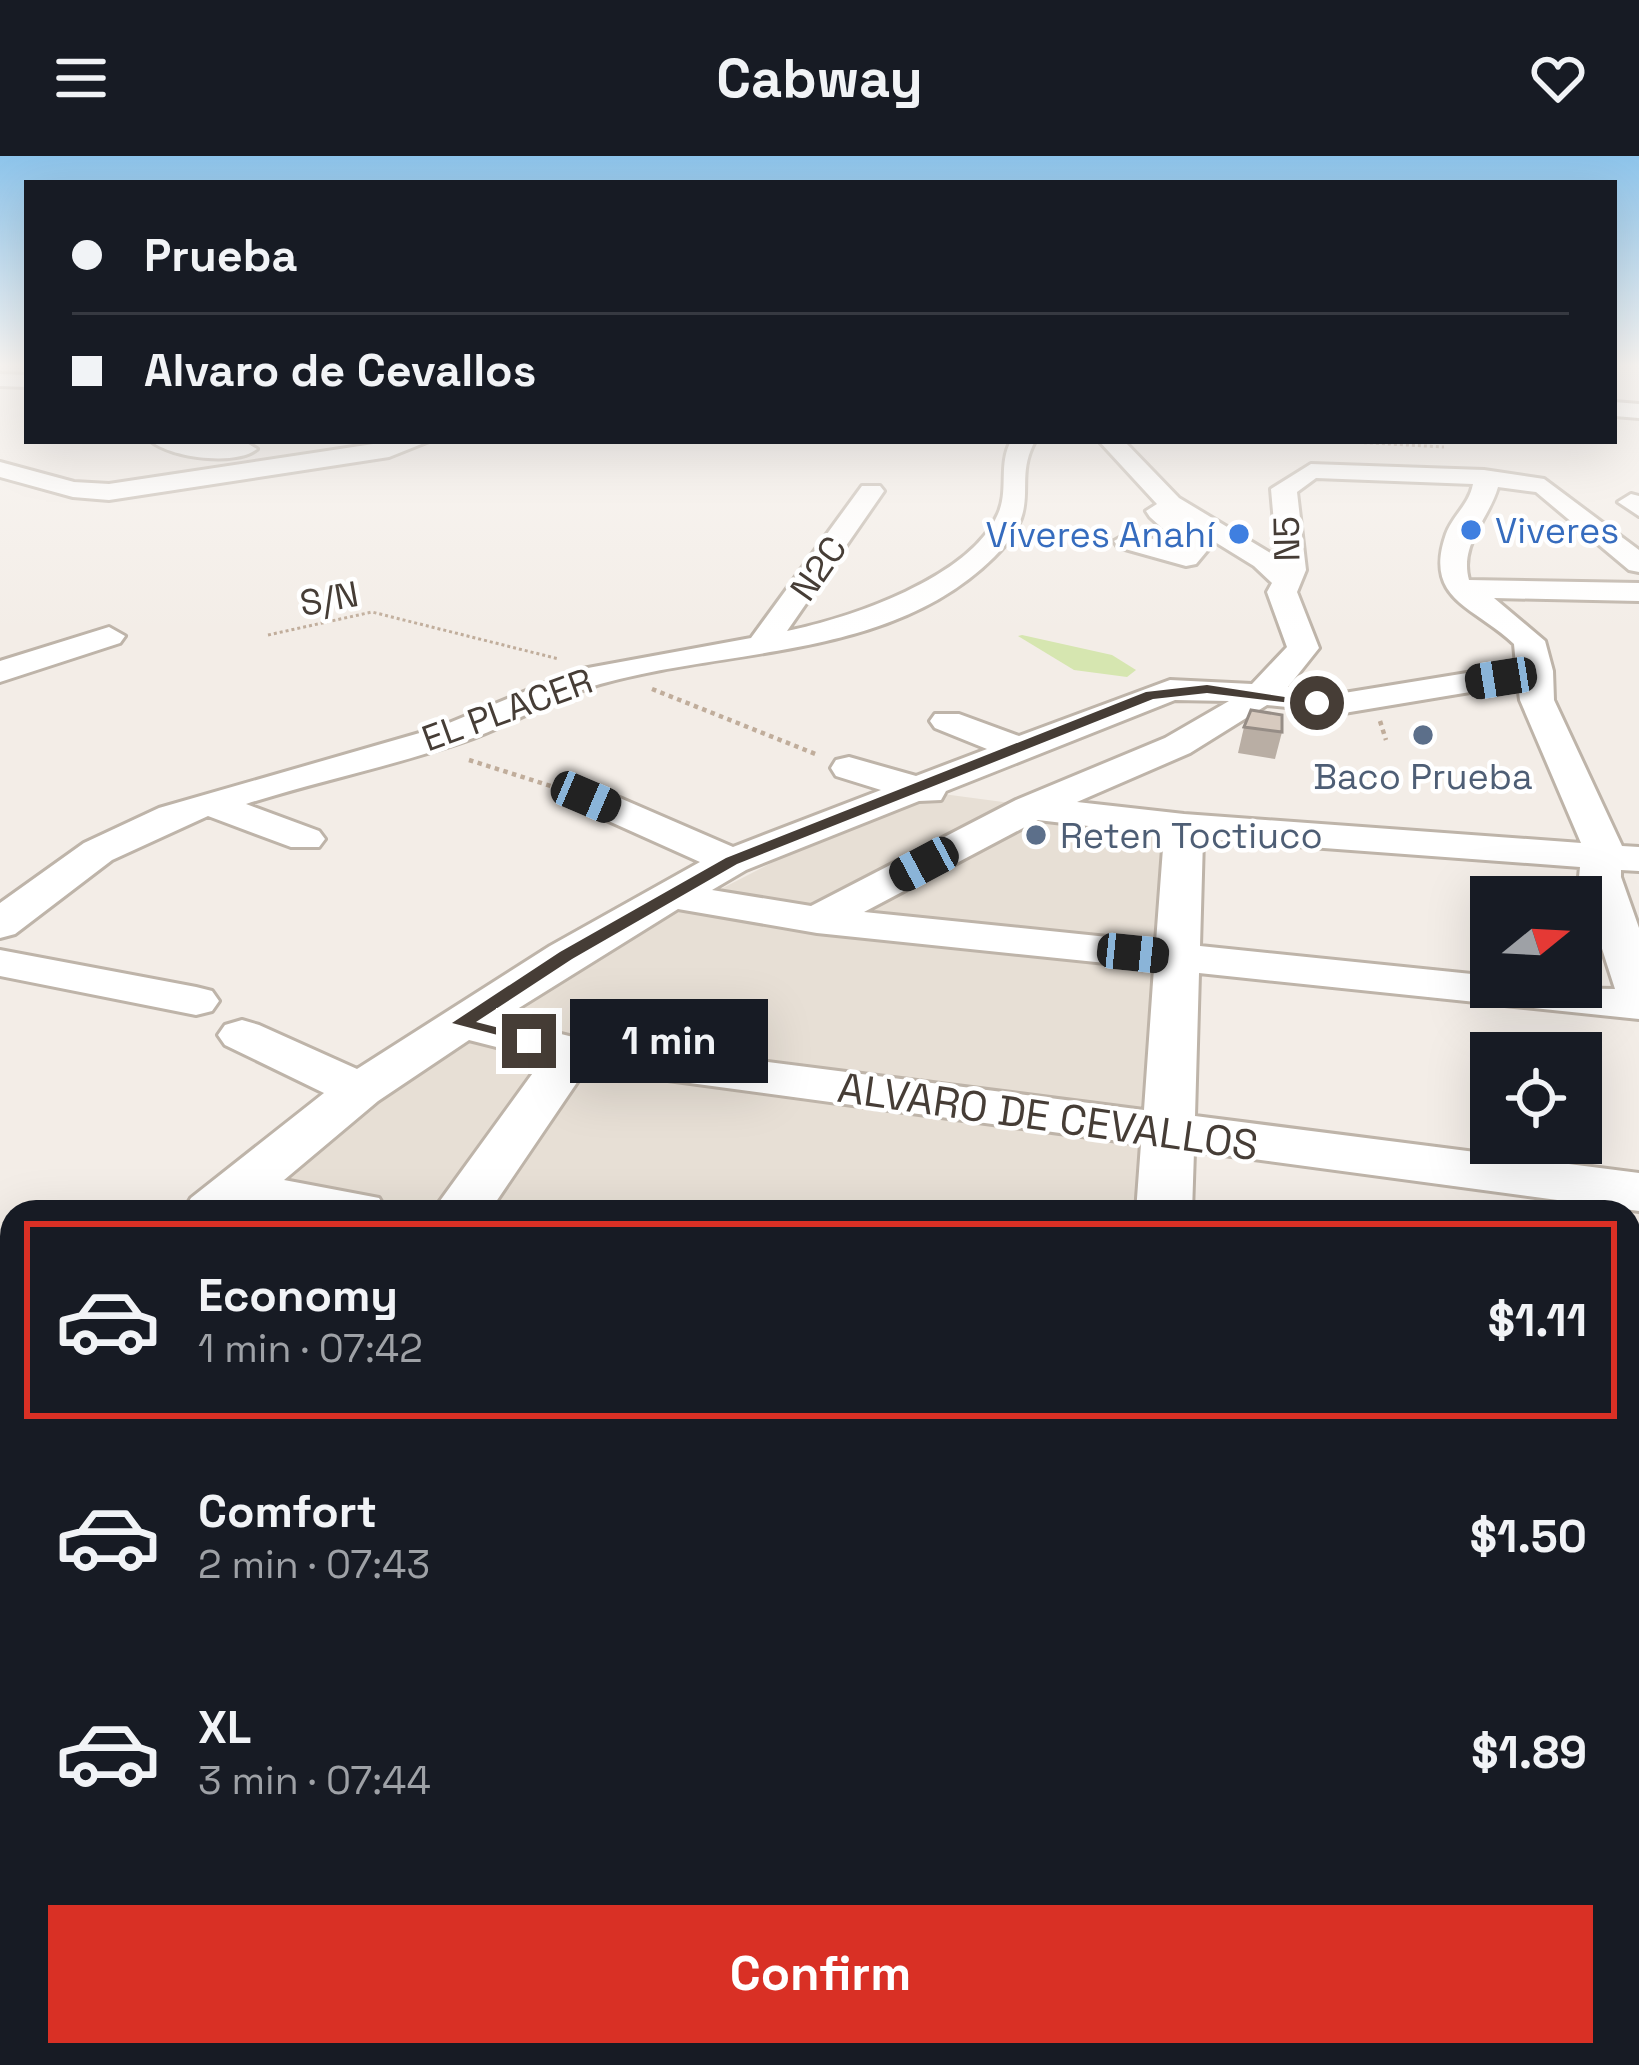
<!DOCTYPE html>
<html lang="en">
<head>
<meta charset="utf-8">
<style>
  :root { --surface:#171b24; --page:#20242c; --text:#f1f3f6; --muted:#9ea1a6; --line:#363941; --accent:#d93025 }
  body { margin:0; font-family:"Space Grotesk",sans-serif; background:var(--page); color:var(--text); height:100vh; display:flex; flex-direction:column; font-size:45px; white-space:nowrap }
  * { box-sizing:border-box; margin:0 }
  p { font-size:39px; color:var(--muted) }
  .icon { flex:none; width:66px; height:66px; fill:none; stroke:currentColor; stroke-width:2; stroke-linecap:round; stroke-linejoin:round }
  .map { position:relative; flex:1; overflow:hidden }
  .sheet { position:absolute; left:0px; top:1044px; width:1641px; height:867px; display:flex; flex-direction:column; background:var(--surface); border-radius:36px 36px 0 0; box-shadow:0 12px 48px #0002 }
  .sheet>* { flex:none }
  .top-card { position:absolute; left:24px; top:24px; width:1593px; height:264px; border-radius:0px; box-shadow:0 12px 48px #0002; display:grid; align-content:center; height:264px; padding:0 48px; background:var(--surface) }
  .needle { width:78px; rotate:72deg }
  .buttons { position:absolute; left:1470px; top:720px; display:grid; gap:24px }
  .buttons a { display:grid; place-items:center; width:132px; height:132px; border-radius:0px; background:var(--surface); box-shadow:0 12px 48px #0002; font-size:60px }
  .end { position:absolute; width:54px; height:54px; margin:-27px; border:15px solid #463d36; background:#fff; box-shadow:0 0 0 6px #fff }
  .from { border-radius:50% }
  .bubble { position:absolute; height:84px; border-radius:0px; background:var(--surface); box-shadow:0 12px 48px #0002; font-size:39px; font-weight:800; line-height:84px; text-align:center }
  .car { position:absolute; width:36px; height:72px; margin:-36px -18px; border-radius:15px; box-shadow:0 0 9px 3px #0007; background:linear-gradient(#222 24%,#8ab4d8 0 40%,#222 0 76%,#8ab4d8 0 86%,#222 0) }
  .top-card b { display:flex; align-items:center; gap:42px; height:114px; font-size:45px }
  .top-card b+b { border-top:3px solid var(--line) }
  .top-card i { width:30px; height:30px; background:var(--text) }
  ul { padding:21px 0 0; list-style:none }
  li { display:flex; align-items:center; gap:36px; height:198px; margin:0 24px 18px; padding:0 24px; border:6px solid transparent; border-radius:0px }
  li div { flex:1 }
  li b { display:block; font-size:45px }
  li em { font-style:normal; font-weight:800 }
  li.current { border-color:var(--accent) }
  li>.icon { width:108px; height:108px; stroke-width:1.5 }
  .cta { display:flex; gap:24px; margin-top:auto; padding:24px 48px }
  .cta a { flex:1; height:138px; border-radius:0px; background:var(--accent); color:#fff; font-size:48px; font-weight:800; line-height:138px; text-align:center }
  header { display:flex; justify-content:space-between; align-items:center; height:156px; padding:0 48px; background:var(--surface); font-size:54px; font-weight:800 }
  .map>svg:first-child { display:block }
  .residential { fill:#e7dfd5 }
  .green { fill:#d6e6b0 }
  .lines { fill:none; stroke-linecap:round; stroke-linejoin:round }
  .minor-casing { stroke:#beb4a9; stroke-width:6 }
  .path-far1 { stroke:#c0ad9b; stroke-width:3; stroke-dasharray:3 3; stroke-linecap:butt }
  .path { stroke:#c0ad9b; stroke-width:4.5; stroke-dasharray:4.5 4.5; stroke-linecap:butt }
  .minor { fill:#fff; fill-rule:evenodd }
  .wall { fill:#b9aea4 }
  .building { fill:#d7cabf; stroke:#968d86; stroke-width:3 }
  .route { fill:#463d36 }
  .shop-dot { fill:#3f7fe0; stroke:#fff; stroke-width:4.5 }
  .service-dot { fill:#5c6f8a; stroke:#fff; stroke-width:4.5 }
  .labels { text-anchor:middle; stroke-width:9; stroke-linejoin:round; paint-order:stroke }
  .far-shop-label { font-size:36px; fill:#366cbe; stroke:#fff; text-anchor:start }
  .far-street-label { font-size:36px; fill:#463d36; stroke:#fff }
  .far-service-label { font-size:36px; fill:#4e5e75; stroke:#fff }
  .street-label { font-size:42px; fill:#463d36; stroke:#fff }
</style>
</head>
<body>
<header><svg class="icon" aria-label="menu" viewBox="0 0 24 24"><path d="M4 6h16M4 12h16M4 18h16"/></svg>Cabway<svg class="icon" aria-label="heart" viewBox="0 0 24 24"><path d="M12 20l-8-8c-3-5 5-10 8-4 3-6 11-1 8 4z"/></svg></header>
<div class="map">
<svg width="1639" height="1909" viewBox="0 0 1639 1909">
  <rect width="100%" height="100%" fill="#f3ede7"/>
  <!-- residential -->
  <path class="residential" d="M913,634L1184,670L1155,1056H209L461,867Z
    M12,1203V1835L0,1831V1212Z
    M1629,1401L1639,1403V1576L1629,1575Z
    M211,1899H1092V1909H243Z"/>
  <!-- green -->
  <path class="green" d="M1022,479L1112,499L1136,514L1127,521L1074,514L1018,480Z"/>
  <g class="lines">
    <!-- minor casing -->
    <g class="minor-casing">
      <path id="minor" d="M0,218L27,219V231L0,230Z
        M1614,246L1639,248V262L1614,260Z
        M151,285L245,286L257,293C236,310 172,302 151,285Z
        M393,285H429L389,301L109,344L73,341L0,321V306L74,326L109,328Z
        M1011,285H1035C1011,329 1046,350 994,401C890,504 730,491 600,528C553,542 511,569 465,585C393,610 318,625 246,648L319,675L325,683L319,691H291L208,660L112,704L15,778L0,782V747L84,687L159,652L437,572L577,514L751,482L862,330H880L884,335L787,475C850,462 970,422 998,358C1009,334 998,309 1011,285Z
        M1099,285H1124L1179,342L1277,401L1271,333L1311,308L1484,314L1544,323L1639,394V416L1629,414L1536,336L1498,331C1489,363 1459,388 1469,424L1639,427V445L1494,442L1545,485L1553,515L1554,544L1622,690L1639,691V715L1621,714V721L1639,772V863L1199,817L1195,960L1639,1017V1055L1194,995L1192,1056H1136L1141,988L586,913L489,1056H432L543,903L469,884L378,945L284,1024L379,1042L387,1056H183L191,1042L324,937L225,889L218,879L225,869L242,864L259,869L357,913L550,790L700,706L573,649L567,641L573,633H599L733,691L881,634L836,620L831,612L836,604L849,601L916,620L987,593L935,572L930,565L935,558H959L1019,580L1170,524L1252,528L1287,491L1267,436L1272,427L1254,410L1194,373L1211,390L1196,408L1186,410L1118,391L1114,385L1128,377L1182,390L1150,361L1146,355L1157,348ZM1316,322L1473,328C1469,349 1453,359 1446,378C1423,444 1474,450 1514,488L1516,509L1344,537L1288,531L1319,492L1297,436L1306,414L1297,336ZM1518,528L1520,544L1581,687L1184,658L1077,646L1190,597L1267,549L1344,557ZM1175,544L1229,545L1165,582L1016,644L811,750L712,734L746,714L919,645L941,644L946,635ZM1038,664L1164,679L1156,786L864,756ZM1203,683L1580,711L1579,721L1615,833L1491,831V820L1200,790ZM678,753L817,777L1154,812L1144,954L573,881L501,863Z
        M1631,338L1639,340V360L1618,346Z
        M109,471L125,480L120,487L0,526V505Z
        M0,794L196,831L212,835L219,845L212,855L196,859L0,820Z
        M12,1179V1233L0,1237V1183Z
        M1629,1240L1639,1241V1293L1629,1292Z
        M0,1281L12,1284V1340L0,1337Z
        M1629,1600L1639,1602V1682L1629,1680Z
        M12,1686V1782L0,1787V1691Z
        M1639,1849V1909H1578L1582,1899H1629V1853Z
        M0,1856L12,1859V1899H71L75,1909H0Z
        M1050,1899H1140V1909H1050Z"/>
    </g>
    <!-- path-far1 -->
    <path class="path-far1" d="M1334,285L1444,291
      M268,479L372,456L559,503"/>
    <!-- path -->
    <path class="path" d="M652,533L818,599
      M1380,565L1386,584
      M469,604L554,631"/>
    <!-- minor -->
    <use href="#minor" class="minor"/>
  </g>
  <!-- wall -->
  <path class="wall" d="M1244,571L1282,576L1275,603L1238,597Z"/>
  <!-- building -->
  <path class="building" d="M1251,554L1282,559V576L1244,571Z
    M894,1899H929L963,1909H892Z"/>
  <!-- sky -->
  <linearGradient id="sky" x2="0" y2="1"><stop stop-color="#8dc4eb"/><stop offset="0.44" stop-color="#faf7f4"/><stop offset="1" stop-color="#faf7f4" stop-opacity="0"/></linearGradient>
  <rect width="1639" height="475" fill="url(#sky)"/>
  <!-- route -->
  <path class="route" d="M1207,529L1324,547L1317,550L1207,537L1153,543L737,708L572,803L476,866L535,881V889L452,867L560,796L726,702L1146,536Z"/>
  <!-- markers -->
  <g class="shop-dot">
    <circle cx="1471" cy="374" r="12"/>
    <circle cx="1239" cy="378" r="12"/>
  </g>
  <g class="service-dot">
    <circle cx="1423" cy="579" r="12"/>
    <circle cx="1036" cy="679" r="12"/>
  </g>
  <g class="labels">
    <!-- far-shop labels -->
    <g class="far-shop-label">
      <text x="1495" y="387">Viveres</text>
      <text x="1215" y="391" text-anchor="end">Víveres Anahí</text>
    </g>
    <!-- far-street labels -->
    <g class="far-street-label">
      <text transform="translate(1286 383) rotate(-91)" y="13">N5</text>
      <text transform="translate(818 412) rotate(-55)" y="13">N2C</text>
      <text transform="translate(329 442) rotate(-10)" y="13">S/N</text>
      <text transform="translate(507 553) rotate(-20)" y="13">EL PLACER</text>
    </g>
    <!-- far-service labels -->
    <g class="far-service-label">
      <text x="1423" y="633">Baco Prueba</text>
      <text x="1060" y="692" text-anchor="start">Reten Toctiuco</text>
    </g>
    <!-- street labels -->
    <g class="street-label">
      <text transform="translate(1048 960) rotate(8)" y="15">ALVARO DE CEVALLOS</text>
    </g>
  </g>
</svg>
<div class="buttons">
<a><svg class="needle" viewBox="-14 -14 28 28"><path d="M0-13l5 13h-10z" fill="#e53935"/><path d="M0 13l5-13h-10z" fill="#9ea1a6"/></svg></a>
<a><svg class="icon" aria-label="locate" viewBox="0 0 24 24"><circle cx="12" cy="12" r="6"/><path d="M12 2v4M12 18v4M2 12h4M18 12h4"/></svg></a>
</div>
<i class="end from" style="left:1317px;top:547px"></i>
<i class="end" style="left:529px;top:885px"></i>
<div class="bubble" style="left:570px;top:843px;width:198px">1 min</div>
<i class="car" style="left:1501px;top:522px;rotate:261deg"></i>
<i class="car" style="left:586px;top:641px;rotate:113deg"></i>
<i class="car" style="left:924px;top:708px;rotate:242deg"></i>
<i class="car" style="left:1133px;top:797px;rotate:96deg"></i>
<div class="top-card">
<b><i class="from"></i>Prueba</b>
<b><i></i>Alvaro de Cevallos</b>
</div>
<section class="sheet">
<ul>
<li class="current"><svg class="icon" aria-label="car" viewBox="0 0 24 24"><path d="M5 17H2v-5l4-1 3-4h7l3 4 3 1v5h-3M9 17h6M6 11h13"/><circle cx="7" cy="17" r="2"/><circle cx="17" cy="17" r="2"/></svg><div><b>Economy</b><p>1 min · 07:42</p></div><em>$1.11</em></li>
<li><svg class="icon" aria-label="car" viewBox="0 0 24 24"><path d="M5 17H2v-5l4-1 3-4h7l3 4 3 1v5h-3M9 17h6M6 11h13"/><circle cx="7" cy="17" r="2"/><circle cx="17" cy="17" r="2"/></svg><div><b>Comfort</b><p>2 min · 07:43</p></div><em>$1.50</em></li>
<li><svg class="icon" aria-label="car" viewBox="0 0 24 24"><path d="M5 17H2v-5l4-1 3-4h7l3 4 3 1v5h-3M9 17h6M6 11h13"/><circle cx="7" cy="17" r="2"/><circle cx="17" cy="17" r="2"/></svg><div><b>XL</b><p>3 min · 07:44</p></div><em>$1.89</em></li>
</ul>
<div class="cta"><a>Confirm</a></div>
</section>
</div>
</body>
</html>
